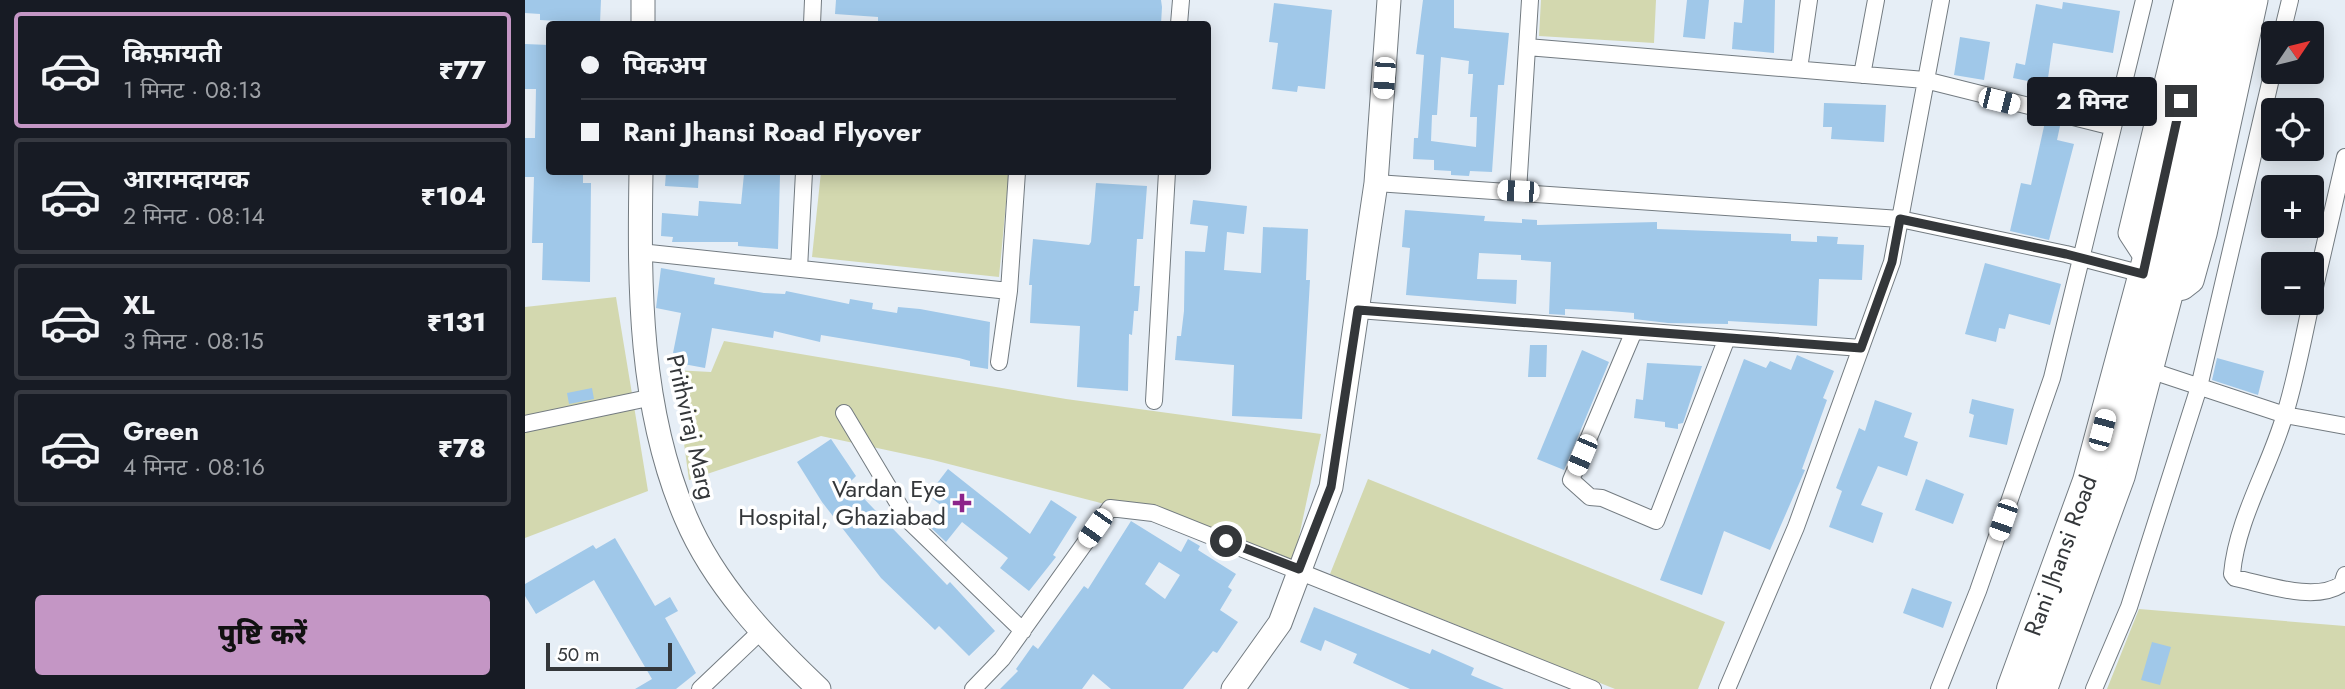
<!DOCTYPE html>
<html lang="hi">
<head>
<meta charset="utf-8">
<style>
  :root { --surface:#171b24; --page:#20242c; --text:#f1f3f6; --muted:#9ea1a6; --line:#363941; --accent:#c496c5 }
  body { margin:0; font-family:Jost,"Noto Sans Devanagari",sans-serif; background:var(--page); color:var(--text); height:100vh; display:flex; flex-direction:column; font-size:26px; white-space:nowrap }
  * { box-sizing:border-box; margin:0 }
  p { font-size:23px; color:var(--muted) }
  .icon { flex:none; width:38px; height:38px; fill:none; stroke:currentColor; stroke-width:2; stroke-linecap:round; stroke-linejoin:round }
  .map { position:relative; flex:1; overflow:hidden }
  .drawer { display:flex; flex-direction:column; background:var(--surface); width:525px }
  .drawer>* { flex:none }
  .guide { position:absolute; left:21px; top:21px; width:665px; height:154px; border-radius:7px; box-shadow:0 4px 18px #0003; display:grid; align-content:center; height:154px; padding:0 35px; background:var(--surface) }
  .needle { width:46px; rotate:55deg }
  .controls { position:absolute; left:1736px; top:21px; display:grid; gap:14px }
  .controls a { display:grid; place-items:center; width:63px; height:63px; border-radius:7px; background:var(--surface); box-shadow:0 4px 18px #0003; font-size:35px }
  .scale { position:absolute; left:21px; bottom:18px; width:126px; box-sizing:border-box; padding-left:7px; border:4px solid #34373a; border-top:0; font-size:19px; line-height:24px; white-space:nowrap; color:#34373a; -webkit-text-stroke:5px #fff; paint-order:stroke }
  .end { position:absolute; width:32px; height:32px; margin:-16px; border:9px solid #34373a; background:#fff; box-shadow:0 0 0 4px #fff }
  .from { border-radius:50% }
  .bubble { position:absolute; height:49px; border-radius:7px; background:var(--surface); box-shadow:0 4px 18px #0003; font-size:23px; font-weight:800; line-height:49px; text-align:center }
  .car { position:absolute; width:21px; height:42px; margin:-21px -10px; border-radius:9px; box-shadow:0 0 5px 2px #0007; background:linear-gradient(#fff 24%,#345 0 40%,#fff 0 76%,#345 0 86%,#fff 0) }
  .guide b { display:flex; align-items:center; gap:24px; height:66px; font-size:26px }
  .guide b+b { border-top:2px solid var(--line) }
  .guide i { width:18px; height:18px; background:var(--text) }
  ul { padding:12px 0 0; list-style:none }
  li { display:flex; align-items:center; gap:21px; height:116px; margin:0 14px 10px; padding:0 21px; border:4px solid var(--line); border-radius:7px }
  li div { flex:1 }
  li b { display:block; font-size:26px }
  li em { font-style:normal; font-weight:800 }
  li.current { border-color:var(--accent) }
  li>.icon { width:63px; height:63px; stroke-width:1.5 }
  .cta { display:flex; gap:14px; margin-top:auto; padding:14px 35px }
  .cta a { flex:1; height:80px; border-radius:7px; background:var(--accent); color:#111; font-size:28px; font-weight:800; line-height:80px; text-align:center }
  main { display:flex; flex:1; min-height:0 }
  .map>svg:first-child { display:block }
  .green { fill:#d3d8af }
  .building { fill:#a0c8e9; fill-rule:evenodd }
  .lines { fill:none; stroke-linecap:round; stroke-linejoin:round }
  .street-casing { stroke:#737b81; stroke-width:18 }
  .secondary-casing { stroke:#737b81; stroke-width:25 }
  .highway-casing { stroke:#737b81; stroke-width:32 }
  .street { stroke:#fff; stroke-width:16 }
  .secondary { stroke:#fff; stroke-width:23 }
  .highway { stroke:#fff; stroke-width:30 }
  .route { stroke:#34373a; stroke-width:9 }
  .poi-dot { fill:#8c248a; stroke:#fff; stroke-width:2.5 }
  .labels { text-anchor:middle; stroke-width:7; stroke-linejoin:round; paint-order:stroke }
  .street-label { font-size:24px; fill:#34373a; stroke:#fff }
  .poi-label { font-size:24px; fill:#34373a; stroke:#fff; text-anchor:end }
</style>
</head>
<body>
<main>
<section class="drawer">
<ul>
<li class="current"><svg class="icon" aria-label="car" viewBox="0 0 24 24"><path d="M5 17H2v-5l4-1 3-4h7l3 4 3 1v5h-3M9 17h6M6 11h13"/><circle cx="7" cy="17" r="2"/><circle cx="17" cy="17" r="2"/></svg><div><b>किफ़ायती</b><p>1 मिनट · 08:13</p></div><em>₹77</em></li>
<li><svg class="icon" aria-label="car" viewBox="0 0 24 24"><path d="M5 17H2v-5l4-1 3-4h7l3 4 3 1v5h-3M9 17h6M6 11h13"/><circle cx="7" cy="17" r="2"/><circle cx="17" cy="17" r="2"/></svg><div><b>आरामदायक</b><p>2 मिनट · 08:14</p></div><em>₹104</em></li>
<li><svg class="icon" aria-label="car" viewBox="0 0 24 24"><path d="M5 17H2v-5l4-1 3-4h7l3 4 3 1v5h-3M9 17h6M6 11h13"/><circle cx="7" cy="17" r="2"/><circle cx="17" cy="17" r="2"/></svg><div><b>XL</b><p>3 मिनट · 08:15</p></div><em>₹131</em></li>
<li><svg class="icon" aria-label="car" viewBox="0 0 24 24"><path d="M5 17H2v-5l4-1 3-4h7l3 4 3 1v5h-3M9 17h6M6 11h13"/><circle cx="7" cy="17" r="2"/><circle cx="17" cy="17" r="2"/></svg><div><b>Green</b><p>4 मिनट · 08:16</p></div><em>₹78</em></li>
</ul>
<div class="cta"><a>पुष्टि करें</a></div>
</section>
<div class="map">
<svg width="1820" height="689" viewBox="0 0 1820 689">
  <rect width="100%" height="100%" fill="#e6eef6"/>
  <!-- green -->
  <path class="green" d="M1016,0H1131L1129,43L1014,36Z
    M296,172H484L474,277L287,257Z
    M91,297L123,491L0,538V307Z
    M199,341L541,399L796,434L769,560L572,502L408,460L296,436L164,480L149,370L186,372Z
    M843,479L1200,622L1173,689H1090L805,574Z
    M1614,609L1820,626V689H1582Z"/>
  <!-- building -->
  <path class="building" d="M0,0H76L75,23L15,20V14L0,13Z
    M311,0H636L637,7L636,24H353V17L310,14Z
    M898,0H929V28L984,33L979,85H973L967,172L945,171L944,176L926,175V171L909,170V160L888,159L889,138H893L899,55L891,54ZM916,57L944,61L943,74H948L945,117H952L951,147L906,141L907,115H912Z
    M1162,0H1184L1180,39L1158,37Z
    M1219,0H1250L1249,53L1207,49L1209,22L1217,23Z
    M1538,2L1595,11L1588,53L1528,43L1522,85L1488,78L1491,63L1500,65L1511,4L1537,9Z
    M749,3L807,10L800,89L773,86L772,92L747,89L753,43L744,42Z
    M1435,37L1465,42L1459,80L1429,75Z
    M0,44L24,45V172H58V183H66L65,282L17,280L18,243H7L9,177H0V138H10L11,89H0Z
    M1299,103L1361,105L1359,142L1306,139L1307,127H1298Z
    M1520,122L1535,126L1532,140L1549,144L1524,240L1485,231L1496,183L1506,185Z
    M141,172H174L173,188L140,186Z
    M219,174L255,175L253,249L213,246V242H147L148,237L136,236L137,213L173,216L174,201L216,204Z
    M571,183L622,186L618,239H612L609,286H615L613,311H609L607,335L604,334L603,391L552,387L555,326L505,323L507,285H504L508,239L564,245L566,242Z
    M668,200L722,206L719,234L702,232L699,270L736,273L738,227L783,229L781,280H785L777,419L707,416L709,365L650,360L652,336H656L659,311L660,251L680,252L683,226L665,224Z
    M880,210L960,216L959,221L997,223V219L1012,220V225L1132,222V229L1266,234V241L1292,242V236L1313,237L1312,244L1339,245L1337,280L1294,279L1292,326L1203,321V324L1143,323L1109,319V313L1085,311L1040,309V315L1024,314L1026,262L996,260V255L954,253L952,279L992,280L991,304L881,295L885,248L877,247Z
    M1460,263L1536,284L1525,325L1484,314L1480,329L1474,328L1471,342L1440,334Z
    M136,268L190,278L189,284L239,293L260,294L261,291L324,304L325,299L348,303L347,309L372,313L373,307L395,309L465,322L463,369L445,366V361L434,358L296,335L295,342L249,331L248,338L187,328L180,368L153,363L154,354L148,353L156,313L131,308Z
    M1005,345H1022L1021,377H1003Z
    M1057,350L1084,362L1039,470L1012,459Z
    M1272,355L1309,371L1298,398L1302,400L1277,469L1280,470L1245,550L1199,531L1177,595L1135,580L1219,359L1241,368L1245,361L1266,370Z
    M1692,358L1739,371L1733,395L1687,380Z
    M1122,363L1177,366L1158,423L1153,424V429L1140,427V422L1109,418L1111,399L1118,400Z
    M67,388L69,399L44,404L42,393Z
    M1447,399L1489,409L1482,445L1444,437L1449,415L1444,413Z
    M1350,400L1387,413L1379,437L1393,442L1382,476L1353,466L1336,505L1358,513L1348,543L1304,527L1317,491L1311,488L1334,428L1340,431Z
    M306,439L331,476L324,483L422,585L425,582L470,631L444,656L414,626L410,630L356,578L297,502L272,462Z
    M423,469L505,534L526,500L552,517L528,555L531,557L504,591L475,568L483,558L437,522L421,542L403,525L418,507L403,495Z
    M1401,479L1439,494L1428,524L1390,510Z
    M606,521L656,552L663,539L675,546L673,550L711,574L703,587L707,590L695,610L713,622L692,653L688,651L658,689H586L568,674L557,689H475L493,671L491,669L508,645L513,649L559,586L563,589ZM634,562L655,575L640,599L620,584Z
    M90,538L130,606L145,597L153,611L140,618L171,673L151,689H110L127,679L69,580L11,614L0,596V584L68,545L71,549Z
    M1387,588L1427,602L1418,628L1378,613Z
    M789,607L905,654L907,649L949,668L946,675L979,689H885L828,663L832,654L800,640L796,651L775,642Z
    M1627,642L1646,647L1635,685L1616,680Z"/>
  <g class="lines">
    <!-- street casing -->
    <g class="street-casing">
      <path id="street" d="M287,24L288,0
        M654,24L656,0
        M1757,33L1765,0
        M1002,47L1400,80L1588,127
        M1274,69L1284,0
        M1337,75L1351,0
        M851,183L1375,219L1541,254L1618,274
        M993,191L1005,0
        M115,252L484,291
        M274,269L279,172
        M1787,300L1820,157
        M1786,303C1778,340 1771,378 1760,414C1745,467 1712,518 1707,574L1710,578C1740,584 1790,603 1817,584L1820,575
        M833,310L1336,348
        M1109,331L1046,480L1065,497L1077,498L1131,521L1202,338
        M474,362L484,291L492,172
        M1624,370L1760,415L1820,426
        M629,401L642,172
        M319,413L383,520L498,631
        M0,424L128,397
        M175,689L236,631
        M448,689L477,659L585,508L628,513L1068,689
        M1202,689L1271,527L1367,262L1416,0
        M1414,689L1453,591L1527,378L1619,0
        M1569,689L1604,607L1674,387L1748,70"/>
    </g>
    <!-- secondary casing -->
    <g class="secondary-casing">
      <path id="secondary" d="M118,24V0
        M116,172C114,287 114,409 161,518C189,584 242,640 294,689
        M1622,259L1605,233L1661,0
        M1644,291L1658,288L1667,281L1680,234L1731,0
        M708,689L755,623L806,487L851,183L864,0"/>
    </g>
    <!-- highway casing -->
    <g class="highway-casing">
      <g id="highway">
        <path id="s1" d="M1487,689L1563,481L1629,236L1677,0"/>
        <path d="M1517,689L1595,475L1650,266L1705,0"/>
      </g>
    </g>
    <!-- street -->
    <use href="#street" class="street"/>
    <!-- secondary -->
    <use href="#secondary" class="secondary"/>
    <!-- highway -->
    <use href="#highway" class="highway"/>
  </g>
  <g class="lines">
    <!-- route -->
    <path class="route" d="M701,541L774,569L806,487L833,310L1336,348L1367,262L1375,219L1541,254L1618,274L1656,101"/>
  </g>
  <!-- markers -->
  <path class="poi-dot" d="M433.5 492.5h7v7h7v7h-7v7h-7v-7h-7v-7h7z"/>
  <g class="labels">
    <!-- street labels -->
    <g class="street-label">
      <text transform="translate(166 427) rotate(77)" y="8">Prithviraj Marg</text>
      <text dy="8" stroke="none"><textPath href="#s1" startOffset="142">Rani Jhansi Road</textPath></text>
    </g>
    <!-- poi labels -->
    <g class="poi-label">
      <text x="421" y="497">Vardan Eye<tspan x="421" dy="28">Hospital, Ghaziabad</tspan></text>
    </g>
  </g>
</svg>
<div class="controls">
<a><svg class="needle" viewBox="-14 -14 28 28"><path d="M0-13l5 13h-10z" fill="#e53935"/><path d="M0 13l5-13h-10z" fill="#9ea1a6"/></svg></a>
<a><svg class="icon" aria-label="locate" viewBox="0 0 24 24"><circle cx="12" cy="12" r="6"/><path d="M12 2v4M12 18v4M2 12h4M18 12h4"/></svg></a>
<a>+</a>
<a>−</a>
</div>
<div class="scale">50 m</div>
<i class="end from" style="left:701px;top:541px"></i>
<i class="end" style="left:1656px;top:101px"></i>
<div class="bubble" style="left:1502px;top:77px;width:130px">2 मिनट</div>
<i class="car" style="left:859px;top:78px;rotate:184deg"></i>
<i class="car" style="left:1474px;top:101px;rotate:104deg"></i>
<i class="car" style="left:993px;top:191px;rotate:273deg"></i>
<i class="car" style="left:1577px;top:430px;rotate:15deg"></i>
<i class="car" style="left:1057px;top:455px;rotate:203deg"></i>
<i class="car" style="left:1478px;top:520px;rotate:199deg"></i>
<i class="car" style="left:570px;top:528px;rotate:215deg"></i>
<div class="guide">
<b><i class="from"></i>पिकअप</b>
<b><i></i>Rani Jhansi Road Flyover</b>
</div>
</div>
</main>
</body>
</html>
